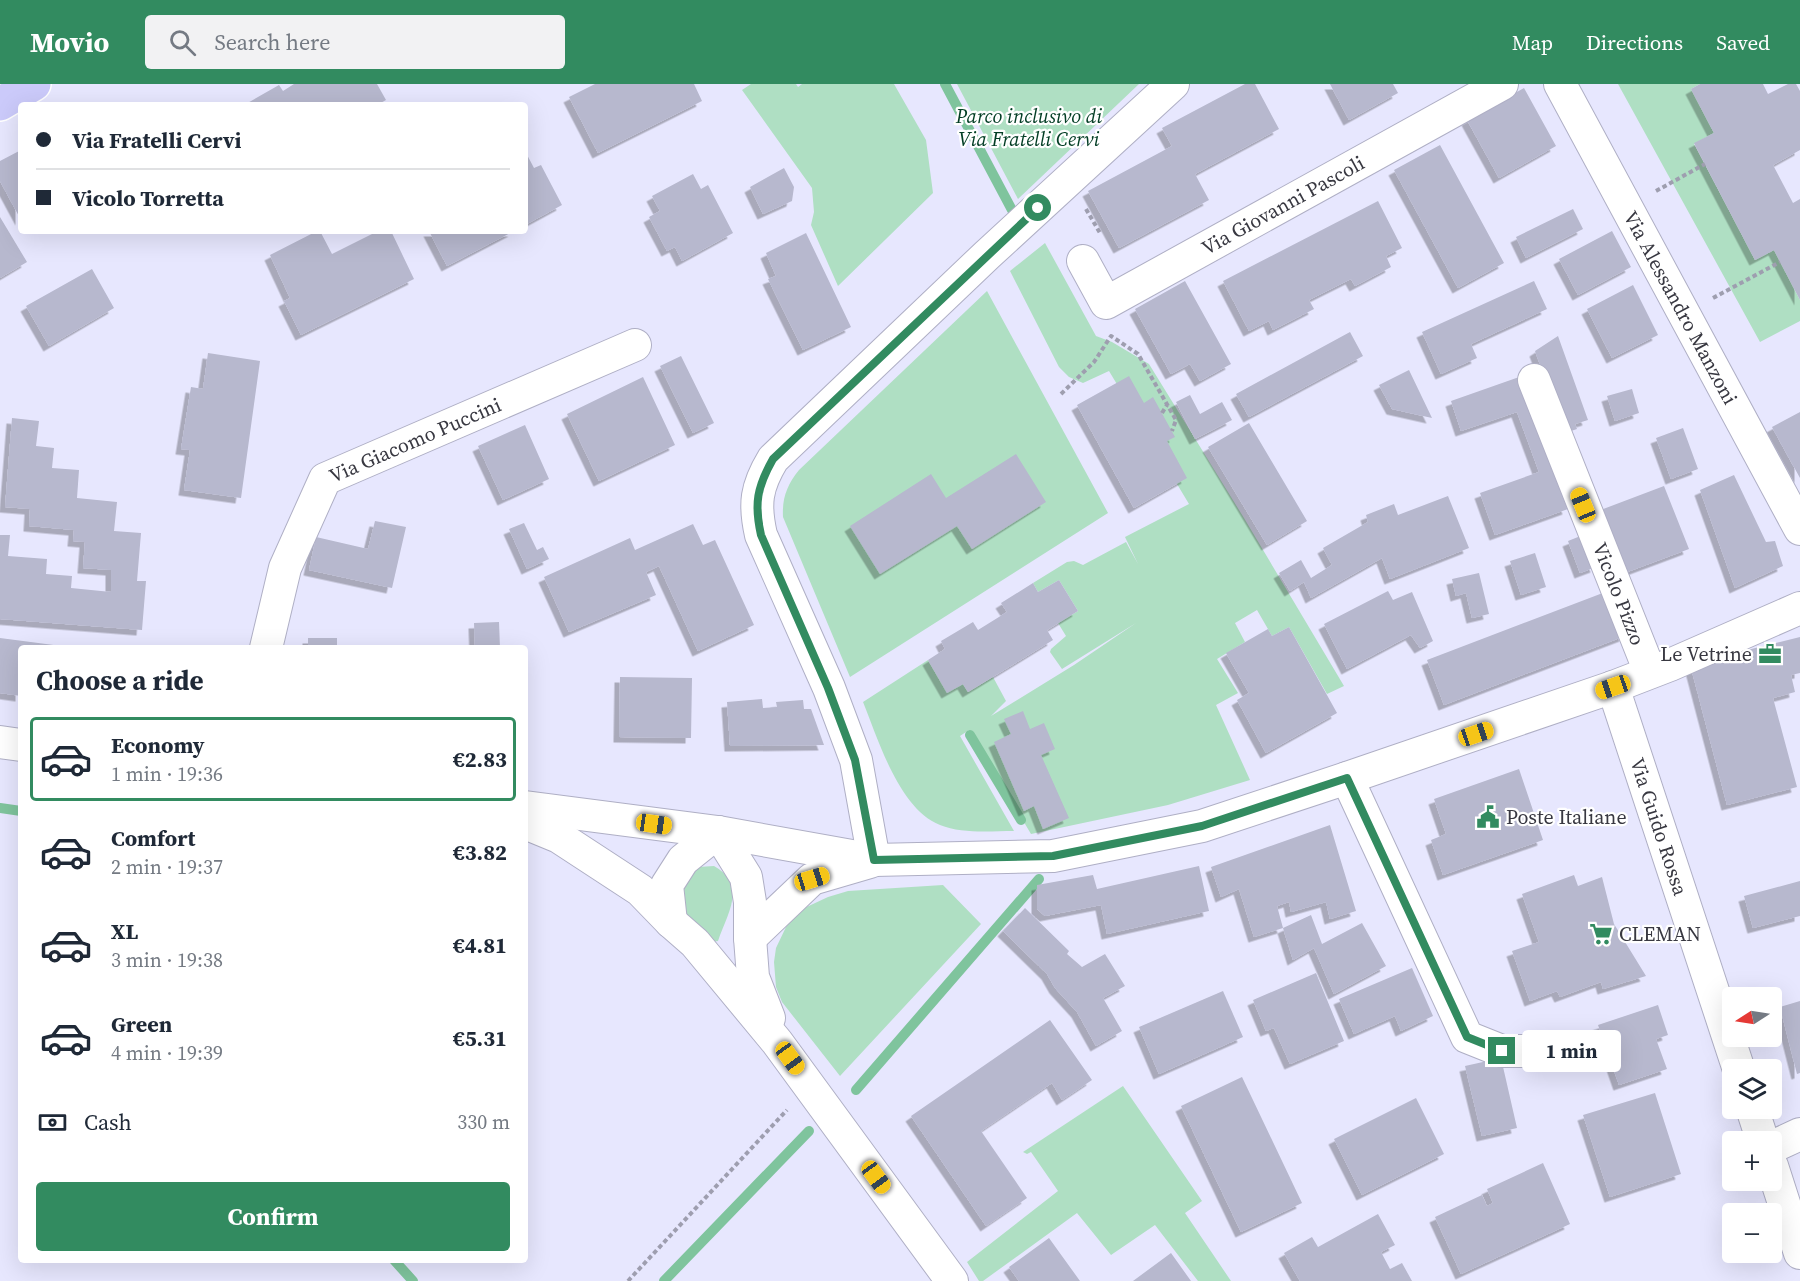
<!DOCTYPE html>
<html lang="en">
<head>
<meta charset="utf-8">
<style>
  :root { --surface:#fff; --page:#f2f2f3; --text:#1f2937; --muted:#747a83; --line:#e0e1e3; --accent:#328b60 }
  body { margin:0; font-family:"Source Serif 4",serif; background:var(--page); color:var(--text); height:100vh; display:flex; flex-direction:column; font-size:22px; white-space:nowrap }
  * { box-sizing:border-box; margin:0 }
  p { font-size:20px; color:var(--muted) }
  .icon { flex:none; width:33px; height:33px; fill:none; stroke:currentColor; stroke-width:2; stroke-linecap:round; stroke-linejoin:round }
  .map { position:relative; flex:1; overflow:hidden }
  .sheet { position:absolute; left:18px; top:561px; width:510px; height:618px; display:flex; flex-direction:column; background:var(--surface); border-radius:6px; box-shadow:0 6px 24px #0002 }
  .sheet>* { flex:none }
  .guide { position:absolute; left:18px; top:18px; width:510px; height:132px; border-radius:6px; box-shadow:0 6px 24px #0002; display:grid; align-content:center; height:132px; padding:0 18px; background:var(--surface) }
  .needle { width:39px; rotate:258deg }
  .controls { position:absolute; left:1722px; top:903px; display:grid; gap:12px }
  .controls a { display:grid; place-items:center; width:60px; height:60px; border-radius:6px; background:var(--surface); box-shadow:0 6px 24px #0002; font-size:30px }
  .end { position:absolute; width:27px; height:27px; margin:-14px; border:8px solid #328b60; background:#fff; box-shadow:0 0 0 3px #fff }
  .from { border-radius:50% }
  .bubble { position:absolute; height:42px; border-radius:6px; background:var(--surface); box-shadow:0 6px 24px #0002; font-size:20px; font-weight:700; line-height:42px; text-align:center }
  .car { position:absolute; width:18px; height:36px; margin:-18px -9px; border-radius:8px; box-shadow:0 0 4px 2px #0007; background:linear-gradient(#f5c518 24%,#345 0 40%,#f5c518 0 76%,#345 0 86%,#f5c518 0) }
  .guide b { display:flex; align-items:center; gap:21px; height:57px; font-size:22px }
  .guide b+b { border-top:2px solid var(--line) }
  .guide i { width:15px; height:15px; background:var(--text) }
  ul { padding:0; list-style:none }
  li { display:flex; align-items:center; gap:18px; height:84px; margin:0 12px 9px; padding:0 6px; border:3px solid transparent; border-radius:6px }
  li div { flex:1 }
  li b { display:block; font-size:22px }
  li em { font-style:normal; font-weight:700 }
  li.current { border-color:var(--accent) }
  li>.icon { width:54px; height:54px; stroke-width:1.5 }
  h2 { padding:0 18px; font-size:27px; line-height:72px }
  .pay { display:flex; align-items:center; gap:15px; height:66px; padding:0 18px; font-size:22px }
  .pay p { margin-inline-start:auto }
  .button { display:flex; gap:12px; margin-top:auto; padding:12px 18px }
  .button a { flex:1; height:69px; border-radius:6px; background:var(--accent); color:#fff; font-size:24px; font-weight:700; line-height:69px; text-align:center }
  header { display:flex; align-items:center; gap:36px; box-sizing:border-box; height:84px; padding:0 30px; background:var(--accent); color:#fff }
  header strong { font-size:28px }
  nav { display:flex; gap:33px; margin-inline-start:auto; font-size:21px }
  .search { width:420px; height:54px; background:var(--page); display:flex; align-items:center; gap:15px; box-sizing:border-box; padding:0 21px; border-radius:6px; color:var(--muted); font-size:22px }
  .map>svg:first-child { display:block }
  .green { fill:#afdfc3 }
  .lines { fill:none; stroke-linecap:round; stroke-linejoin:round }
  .stream { stroke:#7fc49d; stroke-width:10 }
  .building { fill:#b7b8ce; filter:url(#shadow) }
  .minor-casing { stroke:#afafc5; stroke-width:34 }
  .primary-casing { stroke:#fff; stroke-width:36 }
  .path { stroke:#9e9eaf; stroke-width:4; stroke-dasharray:4.5 3; stroke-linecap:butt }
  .minor { stroke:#fff; stroke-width:32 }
  .primary { stroke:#cbcafa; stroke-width:33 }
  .route { stroke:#328b60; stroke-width:8 }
  .labels { text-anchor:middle; stroke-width:4.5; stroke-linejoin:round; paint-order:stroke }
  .park-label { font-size:20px; font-style:italic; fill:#023d24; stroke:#fff }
  .street-label { font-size:20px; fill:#383841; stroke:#fff }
  .poi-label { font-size:20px; fill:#383841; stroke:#fff; text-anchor:start }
</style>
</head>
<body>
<header>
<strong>Movio</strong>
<div class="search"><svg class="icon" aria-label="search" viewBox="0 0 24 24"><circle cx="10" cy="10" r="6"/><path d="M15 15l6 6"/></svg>Search here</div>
<nav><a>Map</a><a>Directions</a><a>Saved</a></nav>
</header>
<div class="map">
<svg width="1800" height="1197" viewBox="0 0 1800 1197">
  <defs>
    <filter id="shadow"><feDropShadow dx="-5.5" dy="5.5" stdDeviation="0" flood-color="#0004"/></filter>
  </defs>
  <rect width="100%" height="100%" fill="#e7e7fe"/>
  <!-- green -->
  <path class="green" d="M751,0H796L798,3L802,0H894L926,56L933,109L838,202L811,141L814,128L812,104L742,6Z
    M957,0H1139L1018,115Z
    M1618,0H1700L1691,5L1714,49L1694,60L1755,176L1774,166L1800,216V237L1760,258Z
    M1045,159L1096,252L1112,258L1149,280L1244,434L1344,602L1327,610L1289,543L1272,552L1257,526L1235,539L1245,558L1217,575L1238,609L1216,621L1250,696L1168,721L1031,750L969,646L960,652L1014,747C990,747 962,750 940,741C899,725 878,655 863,618L928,576L947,608L963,600L968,608L993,593L1006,617L991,632L1074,581L1136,539L1062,585L1050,568L1051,565L1066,552L1058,539L1078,527L1059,496L1038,508L1033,499L1067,478L1074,477L1083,481L1126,458L1138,480L1125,453L1189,420L1109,287L1083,299L1069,293L1059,283L1010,187Z
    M987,207L1108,429L850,593L783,433C782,414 787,401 799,386Z
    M714,782C748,801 727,830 718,857L712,858L682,826L681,797L698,783Z
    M943,801L981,840L840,992L782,918L776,903L774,878L776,864L786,843L798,827L828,813L848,807Z
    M1123,1002L1202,1117L1185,1129L1231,1197H1198L1155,1141L1111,1171L1077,1129L983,1197H979L967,1178L1058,1107L1031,1068L1027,1070L1023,1068Z"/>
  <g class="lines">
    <!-- stream -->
    <path class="stream" d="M945,0L1012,126
      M970,651L1021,736
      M0,724L21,727
      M856,1006L1039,795
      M394,1176L413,1197
      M664,1197L809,1047"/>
  </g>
  <!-- building -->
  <path class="building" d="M294,0H377L386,16L377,21H244L279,1L283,7Z
    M595,0H694L702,17L598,69L569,13Z
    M1245,0H1255L1279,45L1195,90L1209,116L1119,164L1088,107L1172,62L1162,44Z
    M1330,0H1393L1398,9L1349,36Z
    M1700,0H1763L1768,10L1788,0H1796L1800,7V66L1773,81L1793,119L1800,115V216L1774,166L1755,176L1694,59L1714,49L1691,5Z
    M1524,4L1556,62L1499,94L1467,36Z
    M1440,61L1504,179L1458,204L1394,86Z
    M21,66V136L0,97V77Z
    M525,67L534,84L541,81L562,121L525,141Z
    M784,84L794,103L792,117L763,130L750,103Z
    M693,90L701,105L708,101L733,149L682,177L675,163L667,167L649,133L660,127L652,112Z
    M1378,117L1402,164L1386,172L1391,183L1355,202L1351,195L1309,216L1314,225L1273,246L1269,237L1249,247L1223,197Z
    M1573,125L1583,145L1526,174L1516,153Z
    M0,133L27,178L0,194Z
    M317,147H320L332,170L378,147H391L414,195L301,251L284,217L290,214L270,171Z
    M429,147H514L447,182Z
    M1612,147L1631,183L1578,211L1559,175Z
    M806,149L851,243L803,266L768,195L776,192L766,169Z
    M92,185L114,224L49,262L26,222Z
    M1185,197L1231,280L1200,297L1190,280L1171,290L1135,225Z
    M1534,197L1547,225L1471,260L1477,274L1441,290L1422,248Z
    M1633,201L1658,251L1612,274L1587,225Z
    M1350,248L1363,272L1249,333L1236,310Z
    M1558,252L1588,336L1575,340L1577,345L1565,349L1535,267Z
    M208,269L260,277L241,414L184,406L190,366L181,365L191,303L203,305Z
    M681,272L714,339L693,349L660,282Z
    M1409,286L1432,334L1392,325L1379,301Z
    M1129,292L1144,319L1153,313L1175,353L1167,357L1187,394L1134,424L1077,321Z
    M1522,292L1568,425L1495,451L1480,409L1539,388L1517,328L1461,347L1451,317Z
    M643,293L675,361L599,397L567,330Z
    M1632,305L1639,329L1615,337L1607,312Z
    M1190,311L1200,330L1222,318L1232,336L1195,355L1176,318Z
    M1800,328V394L1772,343Z
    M12,334L39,337L36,362L54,364L52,384L79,386L77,414L117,418L114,447L141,449L137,497H146L142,546L0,535V451H10L8,472L47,475L46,490L72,492L71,504L111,508V486L83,484L85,458L73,457L74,446L29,442L30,425L5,423Z
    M1249,339L1307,437L1267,461L1208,363Z
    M525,341L549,395L503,416L478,362Z
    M1683,344L1698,385L1671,395L1656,354Z
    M1016,370L1046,418L972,465L957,442L880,490L850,442L931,390L946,414Z
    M1734,391L1766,458L1775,457L1783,482L1735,504L1700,406Z
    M1664,402L1689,465L1622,490L1598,427Z
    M1448,412L1469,464L1390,495L1382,474L1311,514L1304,498L1290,507L1279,489L1301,476L1311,494L1332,481L1323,464L1368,438L1366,431L1394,420L1398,431Z
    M375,437L406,443L392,504L309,486L316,453L368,465Z
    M524,439L537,466L543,463L549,475L527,485L509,445Z
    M693,440L703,461L715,456L754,541L698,567L659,482L646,488L656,511L569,548L544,493L630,454L635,466Z
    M1583,451L1596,483L1580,489L1568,457Z
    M1535,469L1546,503L1521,511L1510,477Z
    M1479,489L1489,530L1472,534L1466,509L1456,512L1452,495Z
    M1059,496L1078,527L1047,546L1053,556L968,608L963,600L947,609L928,576L945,565L941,557L973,538L978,546L1007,528L1001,519L1033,499L1038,508Z
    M1388,507L1393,516L1412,508L1433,557L1420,564L1411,551L1347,585L1324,540Z
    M1608,507L1625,552L1444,621L1427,576Z
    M499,538L500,564H475L474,539Z
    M1289,543L1337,629L1266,669L1237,616L1249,609L1226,569L1268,545L1272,552Z
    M1800,553V589L1791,591L1795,608L1773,614L1797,703L1727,721L1690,580Z
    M0,554L69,563V564H21V612L0,609Z
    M308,554H337V564H308Z
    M620,593L692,594L691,654L619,653Z
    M762,615L763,624L777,623L776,618L803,616L804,625H811L824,661L730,662L727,618Z
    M1023,627L1030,645L1044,639L1055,665L1041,671L1069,734L1043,745L1034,722L1024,727L994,658L1011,650L1004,635Z
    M1519,685L1543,756L1443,791L1431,756L1446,750L1434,715Z
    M1330,741L1356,827L1330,835L1326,818L1291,828L1289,818L1277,822L1283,844L1254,853L1239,805L1221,813L1211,783Z
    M1199,782L1209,827L1107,850L1101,821L1045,832L1037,825V801L1093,791L1097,805Z
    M1574,791L1578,802L1602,793L1614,840L1646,892L1603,905L1601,898L1560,913L1557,907L1530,917L1512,867L1539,858L1522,810Z
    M1800,797V832L1753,844L1744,812Z
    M1025,824L1069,867L1067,870L1082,883L1105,870L1125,902L1103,914L1122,947L1096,962L1077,928L1055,904L1047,890L1003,847Z
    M1311,831L1322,860L1362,839L1386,882L1334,910L1314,864L1293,876L1283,844Z
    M1412,884L1433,932L1401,947L1395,932L1354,950L1339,915Z
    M1316,889L1344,957L1290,980L1274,944L1266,947L1253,916Z
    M1223,907L1243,953L1159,990L1139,943Z
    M1800,917V989L1797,990L1780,923Z
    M1658,921L1668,951L1656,955L1667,985L1619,1001L1598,941Z
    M1050,936L1092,996L1062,1016L1052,999L981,1047L1027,1114L986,1142L911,1032Z
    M1501,974L1517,1044L1482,1052L1465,982Z
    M1242,993L1302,1119L1241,1148L1181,1022Z
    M1655,1009L1681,1090L1610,1113L1583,1031Z
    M1416,1014L1444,1070L1362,1111L1334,1055Z
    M1543,1079L1570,1140L1461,1190L1435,1133L1482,1111L1487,1122L1493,1119L1487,1105Z
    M1378,1130L1395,1161L1381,1168L1390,1185L1402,1179L1412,1197H1300L1284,1169L1312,1153L1318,1163Z
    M1049,1154L1080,1197H1019L1009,1183Z
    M1171,1169L1191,1197H1133Z"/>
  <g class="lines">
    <!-- minor casing -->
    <g class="minor-casing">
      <g id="minor">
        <path id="s1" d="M1560,0L1800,445"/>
        <path id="s2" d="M1083,177L1106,219L1502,0"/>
        <path id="s3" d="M1534,296L1650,588"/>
        <path id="s4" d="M266,564L285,484L325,395L635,261"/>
        <path id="s5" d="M1613,603L1739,986"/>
        <path d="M0,658L21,661"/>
        <path d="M1347,694L1467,953L1502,967H1539L1551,964"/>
        <path d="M525,723L718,748L874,776L1053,772L1202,742L1347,694L1613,603L1670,581L1800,524"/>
        <path d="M525,739L559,753L640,806L671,838L695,859L777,958L952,1197"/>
        <path d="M718,748L746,793L750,818V854L753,893L769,934"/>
        <path d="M874,776L856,676L829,604L761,451C754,420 756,403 773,375L987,171L1173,0"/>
        <path d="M671,838L667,801L683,776L718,748"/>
        <path d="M750,854L812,795L870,778"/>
        <path d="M1752,1024L1763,1058"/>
        <path d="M1772,1063L1800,1050"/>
        <path d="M1772,1082L1800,1169"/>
      </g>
    </g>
    <!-- primary casing -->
    <g class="primary-casing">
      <path id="primary" d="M0,20L34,0"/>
    </g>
    <!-- path -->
    <path class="path" d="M1656,107L1705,80
      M1086,125L1100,149
      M1713,214L1780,178
      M1061,310L1094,278L1111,252L1138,270L1176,336L1172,347
      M1162,329L1167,321
      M628,1197L787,1026"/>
    <!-- minor -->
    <use href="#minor" class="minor"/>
    <!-- primary -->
    <use href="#primary" class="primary"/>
  </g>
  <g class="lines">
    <!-- route -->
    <path class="route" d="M1038,124L773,375C757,403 754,420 761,451L828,604L855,676L874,776L1053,772L1202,742L1347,694L1467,953L1502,967"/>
  </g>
  <!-- icons -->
  <defs>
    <g id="office-bare" transform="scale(1.8)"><path d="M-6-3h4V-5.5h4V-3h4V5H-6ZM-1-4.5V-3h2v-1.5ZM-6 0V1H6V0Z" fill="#328b60" stroke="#fff" stroke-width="2.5" paint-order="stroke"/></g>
    <g id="civic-bare" transform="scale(1.8)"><path d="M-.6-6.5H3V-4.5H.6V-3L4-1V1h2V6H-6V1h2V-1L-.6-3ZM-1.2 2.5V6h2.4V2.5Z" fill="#328b60" stroke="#fff" stroke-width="2.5" paint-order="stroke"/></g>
    <g id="supermarket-bare" transform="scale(1.8)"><path d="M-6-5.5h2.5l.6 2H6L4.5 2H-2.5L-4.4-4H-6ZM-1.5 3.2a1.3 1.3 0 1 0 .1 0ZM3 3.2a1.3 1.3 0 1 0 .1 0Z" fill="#328b60" stroke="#fff" stroke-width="2.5" paint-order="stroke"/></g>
  </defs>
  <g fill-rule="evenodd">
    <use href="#office-bare" x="1770" y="570"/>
    <use href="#civic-bare" x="1488" y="733"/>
    <use href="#supermarket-bare" x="1601" y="850"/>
  </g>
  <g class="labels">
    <!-- park labels -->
    <g class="park-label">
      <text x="1029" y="39">Parco inclusivo di<tspan x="1029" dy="23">Via Fratelli Cervi</tspan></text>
    </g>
    <!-- street labels -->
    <g class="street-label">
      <text dy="7" stroke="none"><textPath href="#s2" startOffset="250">Via Giovanni Pascoli</textPath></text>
      <text dy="7" stroke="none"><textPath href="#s1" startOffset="254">Via Alessandro Manzoni</textPath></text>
      <text dy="7" stroke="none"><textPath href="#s4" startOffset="278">Via Giacomo Puccini</textPath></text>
      <text dy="7" stroke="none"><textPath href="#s3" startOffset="230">Vicolo Pizzo</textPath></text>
      <text dy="7" stroke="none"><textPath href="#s5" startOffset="147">Via Guido Rossa</textPath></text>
    </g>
    <!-- poi labels -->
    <g class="poi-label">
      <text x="1752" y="577" text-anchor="end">Le Vetrine</text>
      <text x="1506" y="740">Poste Italiane</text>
      <text x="1619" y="857">CLEMAN</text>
    </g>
  </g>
</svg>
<div class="controls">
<a><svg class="needle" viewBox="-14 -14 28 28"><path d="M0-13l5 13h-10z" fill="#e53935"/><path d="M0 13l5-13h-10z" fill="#747a83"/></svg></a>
<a><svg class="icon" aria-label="layers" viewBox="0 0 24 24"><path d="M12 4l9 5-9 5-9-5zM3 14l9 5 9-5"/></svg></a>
<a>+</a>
<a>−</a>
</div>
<i class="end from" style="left:1038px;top:124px"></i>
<i class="end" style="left:1502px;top:967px"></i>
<div class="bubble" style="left:1522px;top:946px;width:99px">1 min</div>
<i class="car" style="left:1583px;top:421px;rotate:338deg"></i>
<i class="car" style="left:1613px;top:603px;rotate:251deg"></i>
<i class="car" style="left:1476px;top:650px;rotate:71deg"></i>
<i class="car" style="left:654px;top:740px;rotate:98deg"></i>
<i class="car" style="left:812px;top:795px;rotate:73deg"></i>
<i class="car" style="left:790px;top:974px;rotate:144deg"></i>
<i class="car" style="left:876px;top:1093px;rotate:144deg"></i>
<div class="guide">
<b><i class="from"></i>Via Fratelli Cervi</b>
<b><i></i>Vicolo Torretta</b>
</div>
<section class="sheet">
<h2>Choose a ride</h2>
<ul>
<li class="current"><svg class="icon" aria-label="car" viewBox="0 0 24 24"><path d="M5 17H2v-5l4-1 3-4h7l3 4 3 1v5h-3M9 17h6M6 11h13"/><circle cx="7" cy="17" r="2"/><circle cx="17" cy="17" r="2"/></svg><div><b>Economy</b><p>1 min · 19:36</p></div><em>€2.83</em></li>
<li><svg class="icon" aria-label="car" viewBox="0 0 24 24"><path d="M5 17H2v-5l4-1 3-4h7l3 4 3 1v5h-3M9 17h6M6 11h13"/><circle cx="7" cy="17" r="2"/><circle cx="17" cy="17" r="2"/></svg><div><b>Comfort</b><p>2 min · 19:37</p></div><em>€3.82</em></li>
<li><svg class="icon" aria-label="car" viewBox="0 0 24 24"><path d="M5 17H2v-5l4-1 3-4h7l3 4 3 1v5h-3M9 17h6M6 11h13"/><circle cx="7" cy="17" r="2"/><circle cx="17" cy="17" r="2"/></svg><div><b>XL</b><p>3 min · 19:38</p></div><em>€4.81</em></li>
<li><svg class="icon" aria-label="car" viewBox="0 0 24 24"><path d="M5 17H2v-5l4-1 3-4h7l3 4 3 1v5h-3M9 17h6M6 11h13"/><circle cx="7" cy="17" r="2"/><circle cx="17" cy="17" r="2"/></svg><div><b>Green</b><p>4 min · 19:39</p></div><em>€5.31</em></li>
</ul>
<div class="pay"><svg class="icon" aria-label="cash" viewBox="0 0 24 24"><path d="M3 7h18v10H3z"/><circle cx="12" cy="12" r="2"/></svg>Cash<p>330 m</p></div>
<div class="button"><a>Confirm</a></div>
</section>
</div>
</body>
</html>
